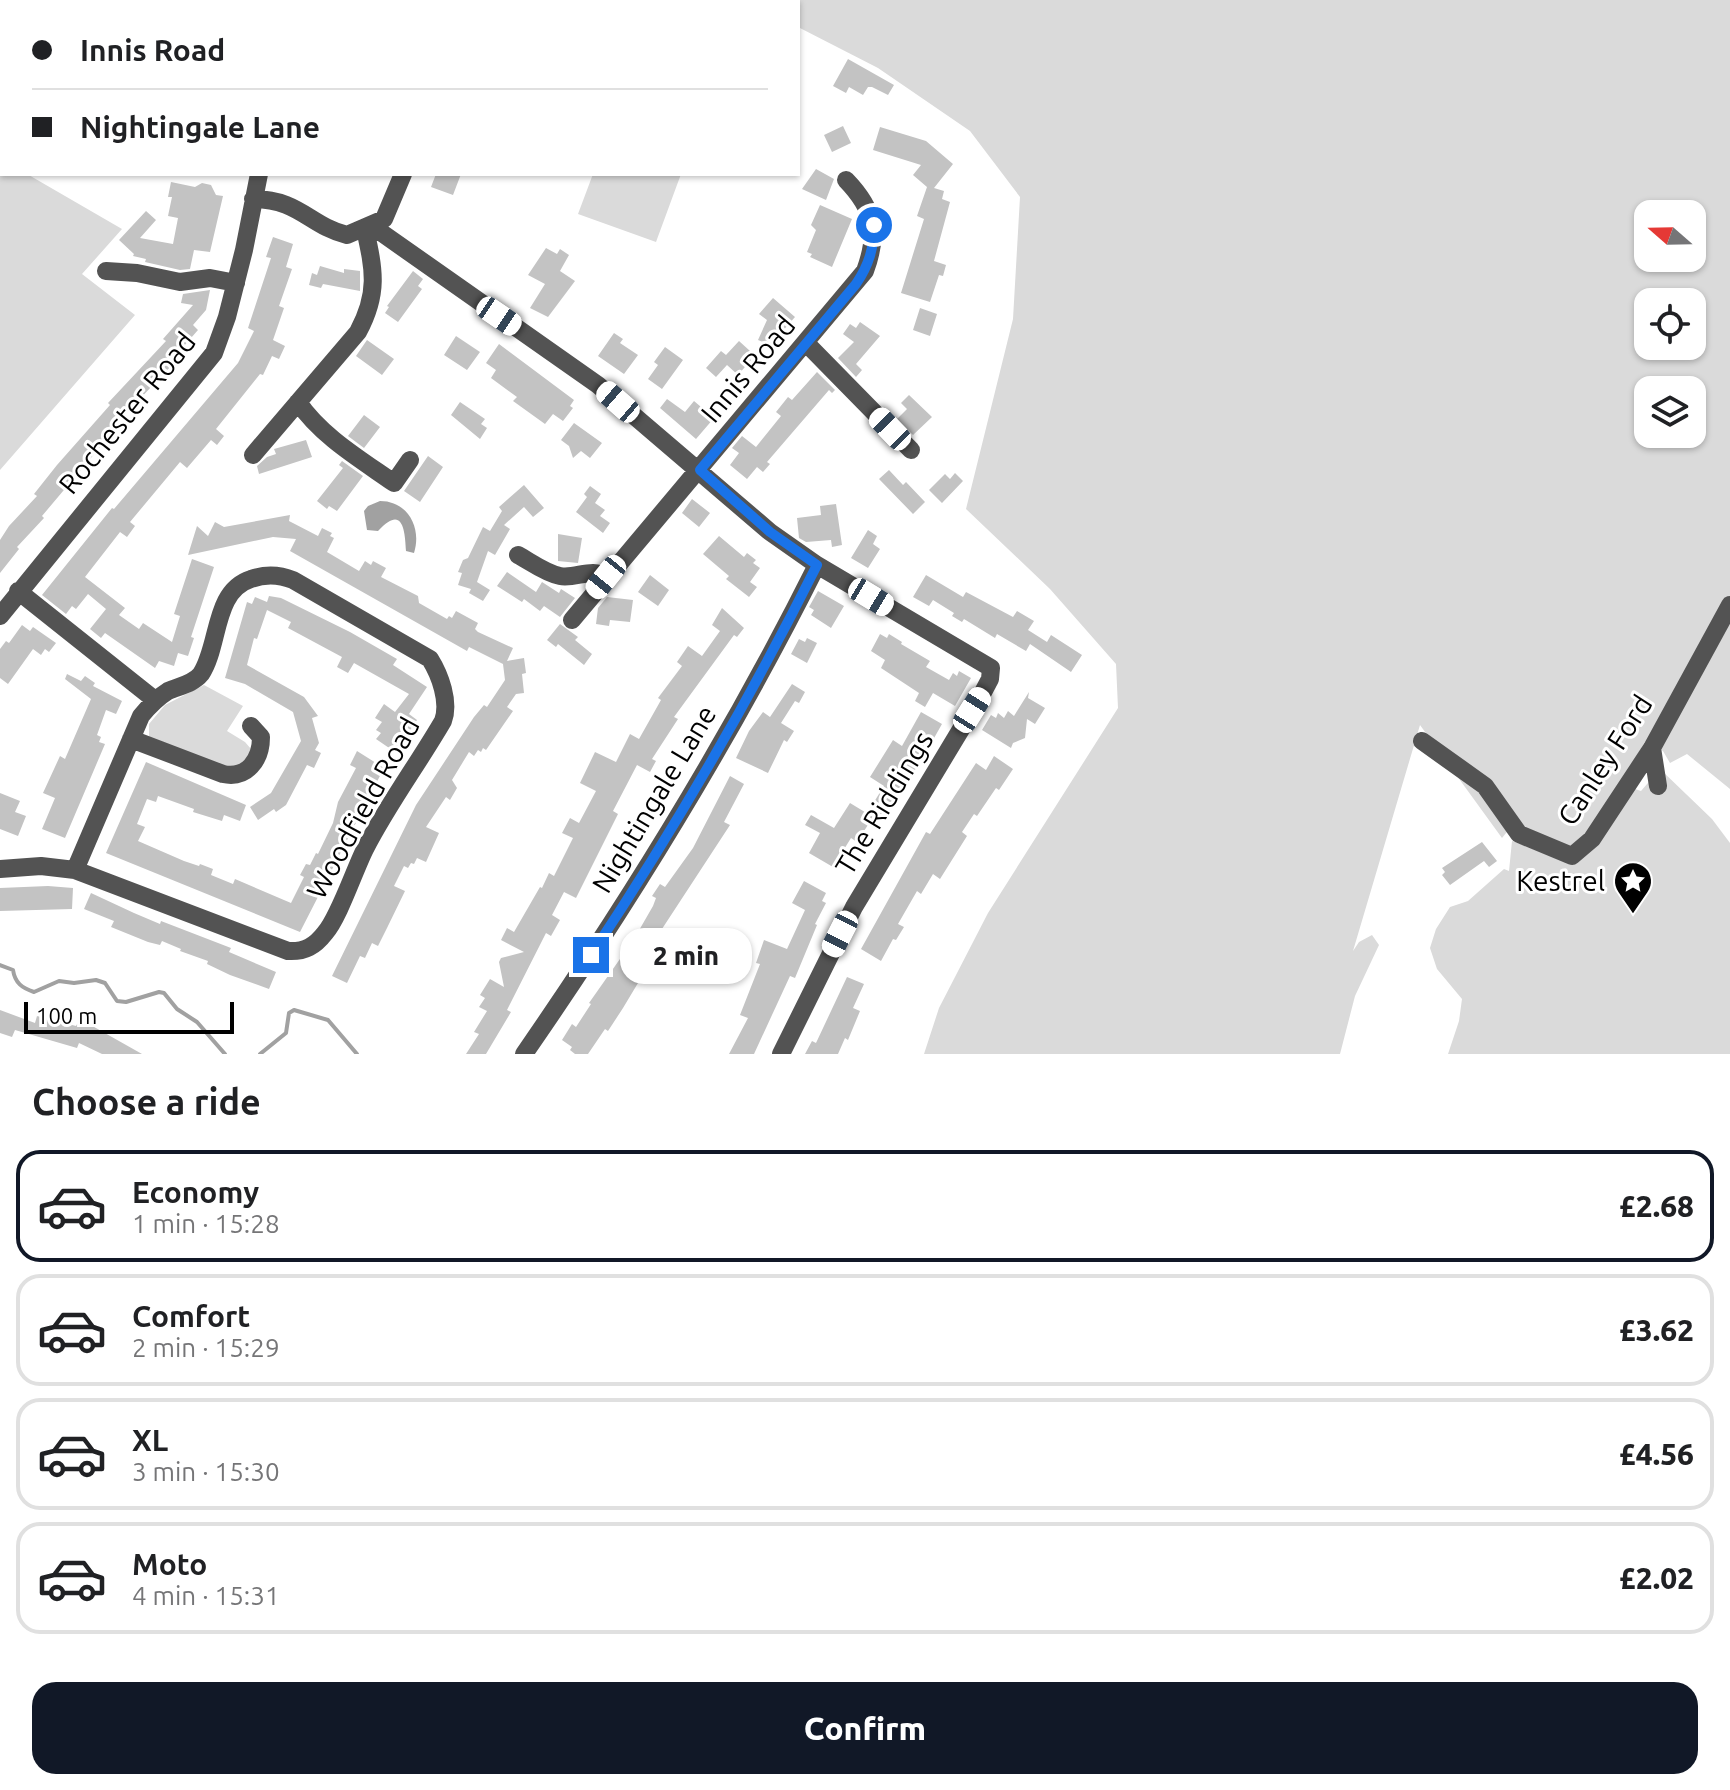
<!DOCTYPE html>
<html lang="en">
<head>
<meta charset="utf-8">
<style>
  :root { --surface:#fff; --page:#f6f6f6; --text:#202124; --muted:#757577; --line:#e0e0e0; --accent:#111827 }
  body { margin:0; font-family:Ubuntu,sans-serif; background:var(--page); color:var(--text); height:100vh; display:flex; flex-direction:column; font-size:30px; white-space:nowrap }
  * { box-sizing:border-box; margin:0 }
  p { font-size:26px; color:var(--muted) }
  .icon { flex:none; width:44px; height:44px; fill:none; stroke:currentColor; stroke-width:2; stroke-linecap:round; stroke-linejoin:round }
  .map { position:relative; height:1054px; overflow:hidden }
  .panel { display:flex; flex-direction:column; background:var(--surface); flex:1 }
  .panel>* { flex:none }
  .hud { position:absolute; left:0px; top:0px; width:800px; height:176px; box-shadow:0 2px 6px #0004; display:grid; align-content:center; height:176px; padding:0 32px; background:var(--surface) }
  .needle { width:52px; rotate:290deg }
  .tools { position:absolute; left:1634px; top:200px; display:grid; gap:16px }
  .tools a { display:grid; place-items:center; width:72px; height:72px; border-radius:16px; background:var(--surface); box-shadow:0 2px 6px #0004; font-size:40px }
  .scale { position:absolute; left:24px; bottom:20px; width:210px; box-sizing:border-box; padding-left:8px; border:4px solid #000; border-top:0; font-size:22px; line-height:28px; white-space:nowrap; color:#000; -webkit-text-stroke:6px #fff; paint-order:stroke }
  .end { position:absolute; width:36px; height:36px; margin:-18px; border:10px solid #1a73e8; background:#fff; box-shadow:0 0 0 4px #fff }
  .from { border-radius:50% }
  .bubble { position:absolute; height:56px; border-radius:24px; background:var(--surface); box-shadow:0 2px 6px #0004; font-size:26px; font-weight:800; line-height:56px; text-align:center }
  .car { position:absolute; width:24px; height:48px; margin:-24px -12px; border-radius:10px; box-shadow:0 0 6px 2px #0007; background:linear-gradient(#fff 24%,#345 0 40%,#fff 0 76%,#345 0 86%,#fff 0) }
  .hud b { display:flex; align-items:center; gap:28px; height:76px; font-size:30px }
  .hud b+b { border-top:2px solid var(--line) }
  .hud i { width:20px; height:20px; background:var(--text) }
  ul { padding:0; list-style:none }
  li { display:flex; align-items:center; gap:24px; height:112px; margin:0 16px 12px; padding:0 16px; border:4px solid var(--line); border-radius:24px }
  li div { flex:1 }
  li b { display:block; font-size:30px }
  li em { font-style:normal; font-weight:800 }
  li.active { border-color:var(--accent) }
  li>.icon { width:72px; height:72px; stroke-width:1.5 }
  h2 { padding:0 32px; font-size:36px; line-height:96px }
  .primary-button { display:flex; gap:16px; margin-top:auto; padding:16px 32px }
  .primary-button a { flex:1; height:92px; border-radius:24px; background:var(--accent); color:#fff; font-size:32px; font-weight:800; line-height:92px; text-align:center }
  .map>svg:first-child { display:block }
  .green { fill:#dadada; fill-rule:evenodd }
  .water { fill:#a1a1a1 }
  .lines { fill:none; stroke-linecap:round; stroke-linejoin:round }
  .stream { stroke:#a1a1a1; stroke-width:4 }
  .building { fill:#c3c3c3 }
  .minor { stroke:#535353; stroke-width:18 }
  .route { stroke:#1a73e8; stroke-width:10 }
  .labels { text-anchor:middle; stroke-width:6; stroke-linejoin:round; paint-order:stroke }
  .street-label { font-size:28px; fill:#000; stroke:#fff }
  .poi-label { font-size:28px; fill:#000; stroke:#fff; text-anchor:end }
</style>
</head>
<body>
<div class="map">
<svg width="1730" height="1054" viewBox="0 0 1730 1054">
  <rect width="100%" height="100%" fill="#fff"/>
  <!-- green -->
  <path class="green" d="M735,0H1730V789L1687,754L1670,763L1663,751L1645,742L1589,834L1568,851L1515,822L1502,838L1420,725L1353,951L1359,942L1372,935L1379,945L1355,996L1340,1054H924L939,1008L988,913L1118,708L1116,664L1050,589L966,509L1013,319L1020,197L970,131L878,68L798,27V2ZM1648,214H1692V258H1648ZM1648,302H1692V346H1648ZM1648,390H1692V434H1648Z
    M0,159L2,174H27L122,229L82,274L135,315L0,470Z
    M593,174H681L656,242L578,214Z
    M204,685L243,706L227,731L245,742L251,749L250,754L235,771L149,738V724L165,705Z
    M1660,769L1712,819L1730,843V1054H1448L1459,1021L1462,999L1437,969L1430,948L1436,929L1450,907L1468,901L1504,869L1509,871L1512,841L1566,860L1635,789L1641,791Z"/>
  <!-- water -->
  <path class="water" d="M380,501C408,501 422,528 414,553L406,551C405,528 402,505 378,531L367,530L364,511L368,506Z"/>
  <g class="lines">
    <!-- stream -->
    <path class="stream" d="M0,965L13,970C15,983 22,988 34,992L59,981L74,983L96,980L105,983L117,1001L126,1002L159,992L164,993L177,1009L197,1022L225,1054
      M260,1054L286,1033L289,1013L294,1010L328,1020L357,1054"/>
  </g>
  <!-- building -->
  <path class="building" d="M848,59L894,85L888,95L872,87H868L863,95L849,87L846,93L833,86Z
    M843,126L851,143L832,152L824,135Z
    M880,127L926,141L953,164L934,188L944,191L942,199L950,202L934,261L946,265L943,276L939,275L930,302L901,293L924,219L917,216L927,187L913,175L921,165L873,150Z
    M816,169L834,179L826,200L802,189Z
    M436,174H461L453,195L431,187Z
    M171,182L195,187L202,183L211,185L216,195L223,196L210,252L194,250L190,269L180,270L145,262L146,259L133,256L134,254L119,240L146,211L156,220L140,238L173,244L178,218L168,216L172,197H168Z
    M820,205L852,219L832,267L810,257L812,254L807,252L816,230L811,225Z
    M273,237L293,244L286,267L292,269L279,306L284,308L273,340L285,346L279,359L272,356L263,375L260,374L216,429L224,436L217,445L211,440L187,468L180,462L130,522L135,526L127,537L120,532L85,577L125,608L119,615L139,629L143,623L172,642L180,616L174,614L192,559L214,567L191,637L194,638L188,656L178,653L174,666L159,661L155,668L105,633L101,638L90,629L106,609L88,594L76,609L72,606L66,614L42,595L112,508L114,509L238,363L254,331L248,328L271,258L266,257Z
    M546,248L557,254L560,249L569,255L560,271L575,281L548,317L530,308L545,284L528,275Z
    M320,266L344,273V269L360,271V291L323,284L321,288L309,285L312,273L317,275Z
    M413,271L423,279L418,286L422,289L398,322L385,313L389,307L387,306Z
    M210,290L206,310L193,325L198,330L169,363L172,365L115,425L117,427L42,516L44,518L17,547L19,549L0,573V540L9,526L37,496L34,494L57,465L110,405L108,403L166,341L163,339L193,305L181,303L183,294Z
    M773,298L795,317L781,333L777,329L770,345L758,340L767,320L759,314Z
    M920,308L937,314L930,336L913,330Z
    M860,322L880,336L856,364L862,370L856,377L838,358L854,342L843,334L850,324L856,328Z
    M614,333L623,339L620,343L638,355L624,374L598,356Z
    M456,336L480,352L467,370L444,355Z
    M367,340L394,359L382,375L356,356Z
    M739,341L750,351L746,355L751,360L738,375L727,365L716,377L706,368L721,351L726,355Z
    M499,344L574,400L570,406L573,408L563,421L553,414L545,424L513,401L517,397L491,378L496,370L486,363Z
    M665,347L683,360L662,389L648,379L658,365L654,362Z
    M817,372L835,390L832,393L829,390L767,462L770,464L763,472L757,467L747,479L730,465L739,453L732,448L742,436L756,447L781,416L776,412L788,397L792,400Z
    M909,395L932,417L913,435L897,419L907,409L901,403Z
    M667,399L685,412L694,401L714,418L696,439L660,408Z
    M460,402L485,419L481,424L487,428L480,439L451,415Z
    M364,415L380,427L364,448L348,436Z
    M574,423L602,443L590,458L581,451L573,458L569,446L561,440Z
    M306,440L312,457L259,474L257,466L267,457L276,454L274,449Z
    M428,456L443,467L420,502L404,491Z
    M342,461L363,476L337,511L329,506L327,509L317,501L343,468L339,465Z
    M889,470L903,485L906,482L925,502L913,514L879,479Z
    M955,473L963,481L942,503L929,490L945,474L950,479Z
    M524,485L544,508L533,517L524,507L504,525L510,529L495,555L488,551L477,582L490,590L483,601L469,593L471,589L458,585L462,573L458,572L463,560L468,558L483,527L490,531L502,511L499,507Z
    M590,486L601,494L595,503L605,510L600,516L610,523L603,533L576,512L587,497L584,494Z
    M692,499L710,513L699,527L682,513Z
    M836,504L842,545L832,547L831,540L806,542L799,538L797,518L821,515L820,506Z
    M290,515L289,521L318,536L322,528L332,533L330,536L334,538L327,552L359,571L365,561L371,565L373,561L386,568L381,577L418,596L419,603L447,619L449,616L452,618L456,611L478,623L475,629L478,632L513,648L507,661L524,658L526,673L522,674L524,693L516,694L507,707L513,711L486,750L483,748L481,752L478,750L474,756L469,752L452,780L457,788L450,800L446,797L426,827L439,833L426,862L417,858L414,864L411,863L408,868L404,866L394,886L405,891L387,928L378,946L372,943L365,958L360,956L347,983L332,976L416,805L474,717L484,705L487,707L505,680L503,664L469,647L467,651L290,551L296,539L273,537L188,555L197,526L208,536L215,522L224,527Z
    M868,530L877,536L873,544L880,549L868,568L851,558Z
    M558,534L582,538L578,563L558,561Z
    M719,536L744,557L747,553L756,560L753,563L760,568L750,582L757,587L749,597L726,579L729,576L703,554Z
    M507,572L536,592L542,582L559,593L561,589L575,598L560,617L544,606L540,611L524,599L522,602L497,586Z
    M650,575L669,590L658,606L638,592Z
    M926,575L963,597L966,592L1013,617L1017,611L1034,621L1028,630L1047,642L1051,635L1082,655L1071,672L1030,644L1026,651L997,634L995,638L964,619L962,622L952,616L954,613L933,600L929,606L913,597Z
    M818,591L844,606L831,628L811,615L814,610L809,607Z
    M269,596L281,598L350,632L397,659L393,665L427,687L409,714L417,720L395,752L376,739L381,733L376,730L382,722L375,718L384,704L395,712L409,694L354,663L348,673L337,667L342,657L288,628L291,622L267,610L257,639L254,638L247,665L304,697L318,716L312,718L319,743L315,750L321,753L314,768L307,765L286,805L276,812L274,809L258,820L250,807L271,793L301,741L293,712L245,684L225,678L247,602L252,604L255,597L267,602Z
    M607,597L633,600L630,622L610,620L609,626L596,624L598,608Z
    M722,608L744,628L737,637L734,635L674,717L678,719L652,759L656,761L650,772L637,765L613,811L618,814L576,898L564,892L552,915L560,920L551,936L546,933L507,1010L511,1012L486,1054H466L479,1034L474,1032L487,1011L479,1007L485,998L480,995L490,979L504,987L499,962L501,958L524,952L501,940L507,928L514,932L540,887L542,888L549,873L554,876L573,838L562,833L570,818L579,823L596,791L580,783L595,752L616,762L630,734L639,739L661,700L658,698L682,666L677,662L688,646L702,656L720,631L712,625Z
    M560,624L578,637L575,640L592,654L584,665L558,644L556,647L547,640Z
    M22,625L30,631L33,627L56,643L49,652L45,649L41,655L33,649L8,684L0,678V649L6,641L9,643Z
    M880,634L887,638L889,634L902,642L901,644L930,661L926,667L949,680L953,673L957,676L959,671L971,678L955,706L933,693L925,707L915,701L919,693L881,668L885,660L871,651Z
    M807,638L817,643L807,663L791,654L799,639L805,642Z
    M67,674L81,681L85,676L95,683L93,686L122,701L116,714L106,710L97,735L101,737L99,742L105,744L65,838L42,829L55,798L43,793L60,756L65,759L91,699L65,679Z
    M792,684L805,692L799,703L795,701L781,723L794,731L787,742L784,740L768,773L736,758L749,731L763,712L770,717Z
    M1029,692L1028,698L1045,708L1035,724L1027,719L1025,738L1013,743L1011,748L982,730L991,715L996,718L998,713L1004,718L1008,711L1014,716Z
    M921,712L942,724L921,761L882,819L869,810L884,786L870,777L893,740L902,746Z
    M357,751L384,768L300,932L106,853L146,762L246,805L240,821L224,815L222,821L193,812L194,809L158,796L156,802L147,799L137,824L145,827L138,841L184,861L199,866L200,864L213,869L211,875L233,884L235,879L291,903L304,877L300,875L306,864L310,865L316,853L318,854L333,823L338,802L356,768L350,765Z
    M994,756L1013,769L999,790L996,788L977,816L974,814L962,832L967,836L940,879L933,874L921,894L917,891L898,924L904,927L896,940L893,939L881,961L861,949L926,832L930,834L976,763L986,770Z
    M730,776L744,784L724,822L730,825L660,932L669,938L658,956L643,945L630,964L644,973L623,1008L608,1031L605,1029L588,1054H575L570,1050L572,1047L562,1040L572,1024L576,1027L591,1004L589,1003L634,939L653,906L656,898L652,896L660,884L665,887L693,848Z
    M0,793L20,801L15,812L26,816L18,836L0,829Z
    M850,803L873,817L857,842L851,838L833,867L809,853L820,833L805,825L811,815L834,828Z
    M1482,842L1497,861L1489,867L1484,861L1450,885L1442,875L1445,872L1442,868Z
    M804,881L826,893L822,901L826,903L815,924L817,925L795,978L790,976L754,1054H729L748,1018L740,1015L760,964L756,963L764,940L787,949L805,910L792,903Z
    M48,886L73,888L72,909L0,911V888Z
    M91,893L134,913L160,924L161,921L231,948L229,952L276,972L269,989L230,975L207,964L208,961L180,951L181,949L162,941L160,945L148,942L111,927L114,921L84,909Z
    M847,977L864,984L853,1008L860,1011L848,1040L845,1038L838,1054H805L812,1041L816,1043Z
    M0,1010L35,1023L37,1016L76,1026L80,1019L142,1054H102L79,1043L77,1048L15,1030L12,1037L0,1033Z"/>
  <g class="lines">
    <!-- minor -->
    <path class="minor" d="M212,0L215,2
      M322,2L323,0
      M457,2L458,0
      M0,33L2,34
      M253,199C299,199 310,226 347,235L384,219L403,174
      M372,226L598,385L770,532L817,565L991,668L990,679L981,696L854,907L781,1054
      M106,271L137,273L180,282L210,278L236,283
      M806,343L911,450
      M298,402C321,436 360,459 394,483L410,460
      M253,455L358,332C379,293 374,270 365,229
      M518,555C531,562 545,573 560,576C576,579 592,567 606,577
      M18,591L155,700
      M0,616L214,353L227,317L244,250L259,174
      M572,620L865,271C879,233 875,210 846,180
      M131,739L223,774C247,779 261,760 261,737L251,726
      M1422,741L1485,786L1519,834L1572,856L1592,839L1652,748L1730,605
      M1652,748L1658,786
      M0,869L41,866L75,870L288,951C305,952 315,946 325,933C339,917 354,871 365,849C388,804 418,764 443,721C450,702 440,675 430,659L293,580C278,574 265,574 251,579C213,591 220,645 201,674C193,684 179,686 168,691C157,698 149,706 141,716L75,870
      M524,1054C632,898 732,735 817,565"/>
  </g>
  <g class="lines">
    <!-- route -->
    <path class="route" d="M591,955C674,830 750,699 817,565L770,532L700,470L856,284C869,265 874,248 874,225"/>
  </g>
  <!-- icons -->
  <defs>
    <g id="sight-pin" transform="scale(2)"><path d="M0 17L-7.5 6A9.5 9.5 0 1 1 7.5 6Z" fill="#000" stroke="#fff"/><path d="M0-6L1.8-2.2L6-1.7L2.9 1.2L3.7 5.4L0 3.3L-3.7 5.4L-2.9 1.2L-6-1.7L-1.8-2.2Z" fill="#fff"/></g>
  </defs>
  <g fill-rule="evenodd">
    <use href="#sight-pin" x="1633" y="881"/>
  </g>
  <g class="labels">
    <!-- street labels -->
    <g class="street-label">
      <text transform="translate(748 369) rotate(-50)" y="10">Innis Road</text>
      <text transform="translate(127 413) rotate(-51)" y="10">Rochester Road</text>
      <text transform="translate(1605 760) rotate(-57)" y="10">Canley Ford</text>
      <text transform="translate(654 799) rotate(-59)" y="10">Nightingale Lane</text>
      <text transform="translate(884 803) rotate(-59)" y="10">The Riddings</text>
      <text transform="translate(363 808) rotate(-61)" y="10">Woodfield Road</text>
    </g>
    <!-- poi labels -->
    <g class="poi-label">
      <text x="1605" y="891">Kestrel</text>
    </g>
  </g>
</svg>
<div class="tools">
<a><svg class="needle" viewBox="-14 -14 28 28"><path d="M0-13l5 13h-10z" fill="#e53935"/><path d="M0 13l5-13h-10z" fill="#757577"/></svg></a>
<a><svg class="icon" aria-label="locate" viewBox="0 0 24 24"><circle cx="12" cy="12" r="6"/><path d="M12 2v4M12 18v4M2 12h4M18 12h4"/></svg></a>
<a><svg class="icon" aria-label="layers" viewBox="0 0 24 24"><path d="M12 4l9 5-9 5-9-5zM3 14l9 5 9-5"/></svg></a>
</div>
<div class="scale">100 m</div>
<i class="end from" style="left:874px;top:225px"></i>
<i class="end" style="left:591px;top:955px"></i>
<div class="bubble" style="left:620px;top:928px;width:132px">2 min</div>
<i class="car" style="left:499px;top:316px;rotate:124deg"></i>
<i class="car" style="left:618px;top:402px;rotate:311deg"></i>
<i class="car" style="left:890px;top:429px;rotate:316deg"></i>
<i class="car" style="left:606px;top:577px;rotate:219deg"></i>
<i class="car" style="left:871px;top:597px;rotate:121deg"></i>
<i class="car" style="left:972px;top:710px;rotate:32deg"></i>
<i class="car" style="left:840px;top:934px;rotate:207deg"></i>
<div class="hud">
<b><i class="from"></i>Innis Road</b>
<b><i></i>Nightingale Lane</b>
</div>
</div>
<section class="panel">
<h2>Choose a ride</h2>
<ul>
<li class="active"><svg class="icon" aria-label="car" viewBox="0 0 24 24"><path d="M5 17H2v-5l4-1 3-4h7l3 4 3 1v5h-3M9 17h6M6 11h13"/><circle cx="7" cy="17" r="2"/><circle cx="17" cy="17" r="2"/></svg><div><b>Economy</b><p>1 min · 15:28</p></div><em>£2.68</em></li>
<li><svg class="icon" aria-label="car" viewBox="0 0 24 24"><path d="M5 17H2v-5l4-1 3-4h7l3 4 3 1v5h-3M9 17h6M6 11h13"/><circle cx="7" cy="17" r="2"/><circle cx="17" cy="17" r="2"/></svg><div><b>Comfort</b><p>2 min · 15:29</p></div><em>£3.62</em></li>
<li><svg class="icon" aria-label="car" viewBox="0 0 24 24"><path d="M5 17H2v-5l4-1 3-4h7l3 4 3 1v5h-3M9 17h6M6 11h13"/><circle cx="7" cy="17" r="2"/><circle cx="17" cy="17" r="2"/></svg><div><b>XL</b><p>3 min · 15:30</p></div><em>£4.56</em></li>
<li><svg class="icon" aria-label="car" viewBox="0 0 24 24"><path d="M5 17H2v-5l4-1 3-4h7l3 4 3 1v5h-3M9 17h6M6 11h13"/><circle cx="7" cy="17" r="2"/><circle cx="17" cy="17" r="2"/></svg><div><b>Moto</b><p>4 min · 15:31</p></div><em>£2.02</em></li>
</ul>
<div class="primary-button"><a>Confirm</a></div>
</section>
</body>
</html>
